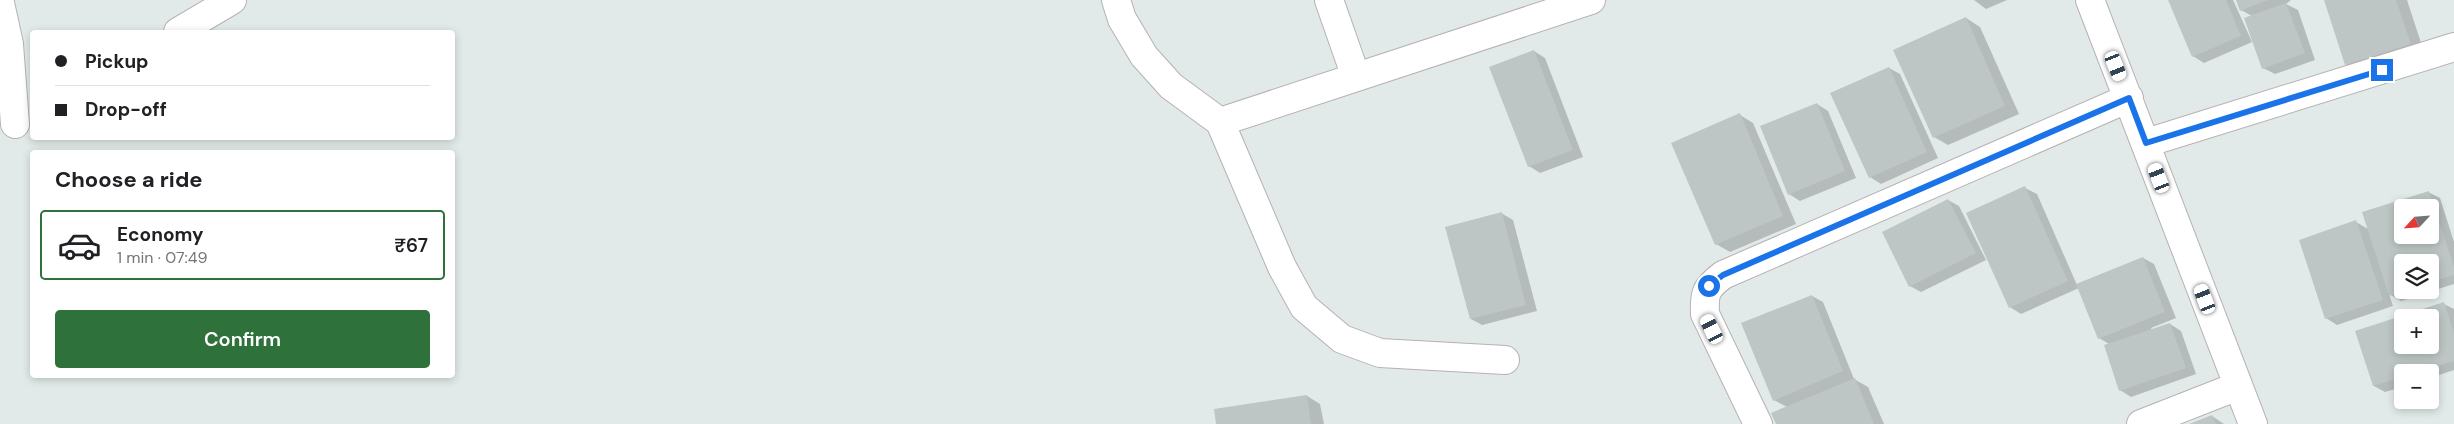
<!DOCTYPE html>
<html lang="en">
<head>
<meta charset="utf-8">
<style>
  :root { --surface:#fff; --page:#f2f2f2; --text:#202124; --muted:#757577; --line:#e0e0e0; --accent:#2e713b }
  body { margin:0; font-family:"DM Sans",sans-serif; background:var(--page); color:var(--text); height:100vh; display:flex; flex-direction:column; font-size:19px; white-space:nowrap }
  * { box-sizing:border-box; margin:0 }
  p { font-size:16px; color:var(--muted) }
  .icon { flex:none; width:28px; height:28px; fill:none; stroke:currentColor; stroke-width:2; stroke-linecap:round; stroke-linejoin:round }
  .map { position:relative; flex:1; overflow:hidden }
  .side { position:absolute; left:30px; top:150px; width:425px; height:228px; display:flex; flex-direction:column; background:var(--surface); border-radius:5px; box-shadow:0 2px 8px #0003 }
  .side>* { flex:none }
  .hud { position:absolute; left:30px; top:30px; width:425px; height:110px; border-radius:5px; box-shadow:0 2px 8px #0003; display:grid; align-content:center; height:110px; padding:0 25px; background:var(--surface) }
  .needle { width:32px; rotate:244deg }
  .controls { position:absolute; left:2394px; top:199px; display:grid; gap:10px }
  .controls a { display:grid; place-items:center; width:45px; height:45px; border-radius:5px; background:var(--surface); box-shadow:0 2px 8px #0003; font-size:25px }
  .end { position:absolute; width:22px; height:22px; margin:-11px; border:6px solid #1a73e8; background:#fff; box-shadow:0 0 0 2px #fff }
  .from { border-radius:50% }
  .car { position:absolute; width:15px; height:30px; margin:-15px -8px; border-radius:6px; box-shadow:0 0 4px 1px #0007; background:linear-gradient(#fff 24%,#345 0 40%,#fff 0 76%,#345 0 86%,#fff 0) }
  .hud b { display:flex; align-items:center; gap:18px; height:48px; font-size:19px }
  .hud b+b { border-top:1px solid var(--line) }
  .hud i { width:12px; height:12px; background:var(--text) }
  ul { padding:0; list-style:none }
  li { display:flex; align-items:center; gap:15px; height:70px; margin:0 10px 8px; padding:0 15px; border:2px solid transparent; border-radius:5px }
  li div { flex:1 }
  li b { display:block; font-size:19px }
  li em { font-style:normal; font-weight:600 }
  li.selected { border-color:var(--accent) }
  li>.icon { width:45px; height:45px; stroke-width:1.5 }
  h2 { padding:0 25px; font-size:22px; line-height:60px }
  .cta { display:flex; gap:10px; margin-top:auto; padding:10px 25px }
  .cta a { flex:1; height:58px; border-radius:5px; background:var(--accent); color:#fff; font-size:20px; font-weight:600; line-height:58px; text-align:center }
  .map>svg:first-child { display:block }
  .shadow { fill:#0003; fill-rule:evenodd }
  .building { fill:#bdc6c4; fill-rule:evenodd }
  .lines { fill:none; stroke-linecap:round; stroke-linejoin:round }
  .minor-casing { stroke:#b7b1b2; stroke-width:30 }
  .minor { stroke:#fff; stroke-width:28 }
  .route { stroke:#1a73e8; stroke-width:6 }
</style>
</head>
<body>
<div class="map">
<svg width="2454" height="424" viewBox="0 0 2454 424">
  <rect width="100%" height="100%" fill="#e1eae9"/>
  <!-- shadow -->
  <path class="shadow" d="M1974,0H2007L1986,9Z
    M2169,0H2233L2252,42L2204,63L2193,56Z
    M2237,0H2291L2286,4L2298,10L2315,60L2275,74L2263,68L2252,16L2241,10Z
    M2325,0H2407L2424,52L2360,72L2346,64Z
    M1966,18L1980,27L2019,114L1948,145L1934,137Z
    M1534,51L1545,58L1583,157L1540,173L1529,166Z
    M1889,68L1900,74L1938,158L1881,184L1870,177Z
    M1817,104L1828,111L1856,178L1800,201L1789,194Z
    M1740,115L1753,123L1796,224L1730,252L1716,244Z
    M2025,188L2037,194L2077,285L2143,258L2154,264L2176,318L2151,328L2152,330L2170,324L2181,331L2196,374L2131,397L2120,390L2109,344L2099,338L2079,288L2021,314L2010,307Z
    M2428,192L2440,198L2454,242V284L2401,301L2389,294L2393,306L2337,325L2326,318L2356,222L2368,229L2363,213ZM2402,208H2430V235H2402ZM2402,262H2430V290H2402Z
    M1948,200L1959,206L1986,260L1921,292L1910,286Z
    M1501,213L1513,220L1537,311L1482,325L1471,319Z
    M1812,296L1823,302L1854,379L1868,387L1884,424H1777L1787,407L1774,400Z
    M2444,304L2454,309V370L2430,378V372H2402V387L2385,392L2374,386L2356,331ZM2402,318H2430V345H2402Z
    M1307,396L1320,404L1324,424H1218Z
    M2212,416L2224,424H2192Z"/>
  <!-- building -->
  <path class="building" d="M2168,0H2226L2241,36L2192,57Z
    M2236,0H2268L2240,11Z
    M2324,0H2396L2411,44L2345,65Z
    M2286,3L2305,53L2262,69L2244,18Z
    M1966,17L2005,106L1933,138L1893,50Z
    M1534,50L1573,150L1528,167L1489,67Z
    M1889,67L1927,152L1869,178L1830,93Z
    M1817,103L1845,171L1788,195L1760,126Z
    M1740,113L1783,216L1715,245L1671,143Z
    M2025,186L2068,281L2009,308L1966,213Z
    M2429,191L2454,267V275L2430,282V262H2402V291L2389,296L2362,212ZM2402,208H2430V235H2402Z
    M1948,199L1976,253L1909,287L1882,232Z
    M1502,212L1526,305L1470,319L1445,227Z
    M2356,220L2383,300L2325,319L2299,240Z
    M2143,257L2165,312L2098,339L2076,284Z
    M1812,295L1843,371L1773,401L1741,323Z
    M2444,302L2454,333V361L2417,372H2402V377L2373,386L2355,331ZM2402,318H2430V345H2402Z
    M2170,323L2186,368L2119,391L2104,345Z
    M1855,378L1874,424H1776L1771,413Z
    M1307,395L1311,424H1216L1214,409Z
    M2212,415L2216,424H2189Z"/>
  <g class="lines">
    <!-- minor casing -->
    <g class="minor-casing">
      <path id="minor" d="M1116,0L1122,19L1144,56L1171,86L1220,122L1282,267L1304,307L1342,339L1380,353L1505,360
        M1329,0L1356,77
        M2090,0L2253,424
        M0,3L9,44L15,124
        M178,32L232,0
        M1220,122L1591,0
        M2146,143L2454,47
        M1758,424L1705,314C1704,292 1706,288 1723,275L2129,98
        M2141,424L2238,386"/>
    </g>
    <!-- minor -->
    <use href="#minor" class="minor"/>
  </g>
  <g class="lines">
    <!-- route -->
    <path class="route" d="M1709,286L1723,275L2129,98L2146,143L2382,70"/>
  </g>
</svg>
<div class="controls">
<a><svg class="needle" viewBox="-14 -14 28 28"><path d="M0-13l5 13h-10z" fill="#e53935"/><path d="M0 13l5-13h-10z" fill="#757577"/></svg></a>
<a><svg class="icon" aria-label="layers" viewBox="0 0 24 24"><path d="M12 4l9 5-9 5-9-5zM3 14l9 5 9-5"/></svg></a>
<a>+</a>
<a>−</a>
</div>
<i class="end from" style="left:1709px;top:286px"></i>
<i class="end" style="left:2382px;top:70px"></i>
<i class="car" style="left:2116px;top:66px;rotate:158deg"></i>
<i class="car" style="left:2159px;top:178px;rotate:339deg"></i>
<i class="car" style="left:2205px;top:299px;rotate:339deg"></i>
<i class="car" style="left:1712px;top:329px;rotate:334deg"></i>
<div class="hud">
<b><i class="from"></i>Pickup</b>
<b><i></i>Drop-off</b>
</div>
<section class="side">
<h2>Choose a ride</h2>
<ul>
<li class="selected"><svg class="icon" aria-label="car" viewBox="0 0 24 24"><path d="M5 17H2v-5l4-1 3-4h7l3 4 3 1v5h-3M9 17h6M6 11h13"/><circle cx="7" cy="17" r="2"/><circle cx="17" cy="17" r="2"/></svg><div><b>Economy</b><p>1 min · 07:49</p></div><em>₹67</em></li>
</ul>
<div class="cta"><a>Confirm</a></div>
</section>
</div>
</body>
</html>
